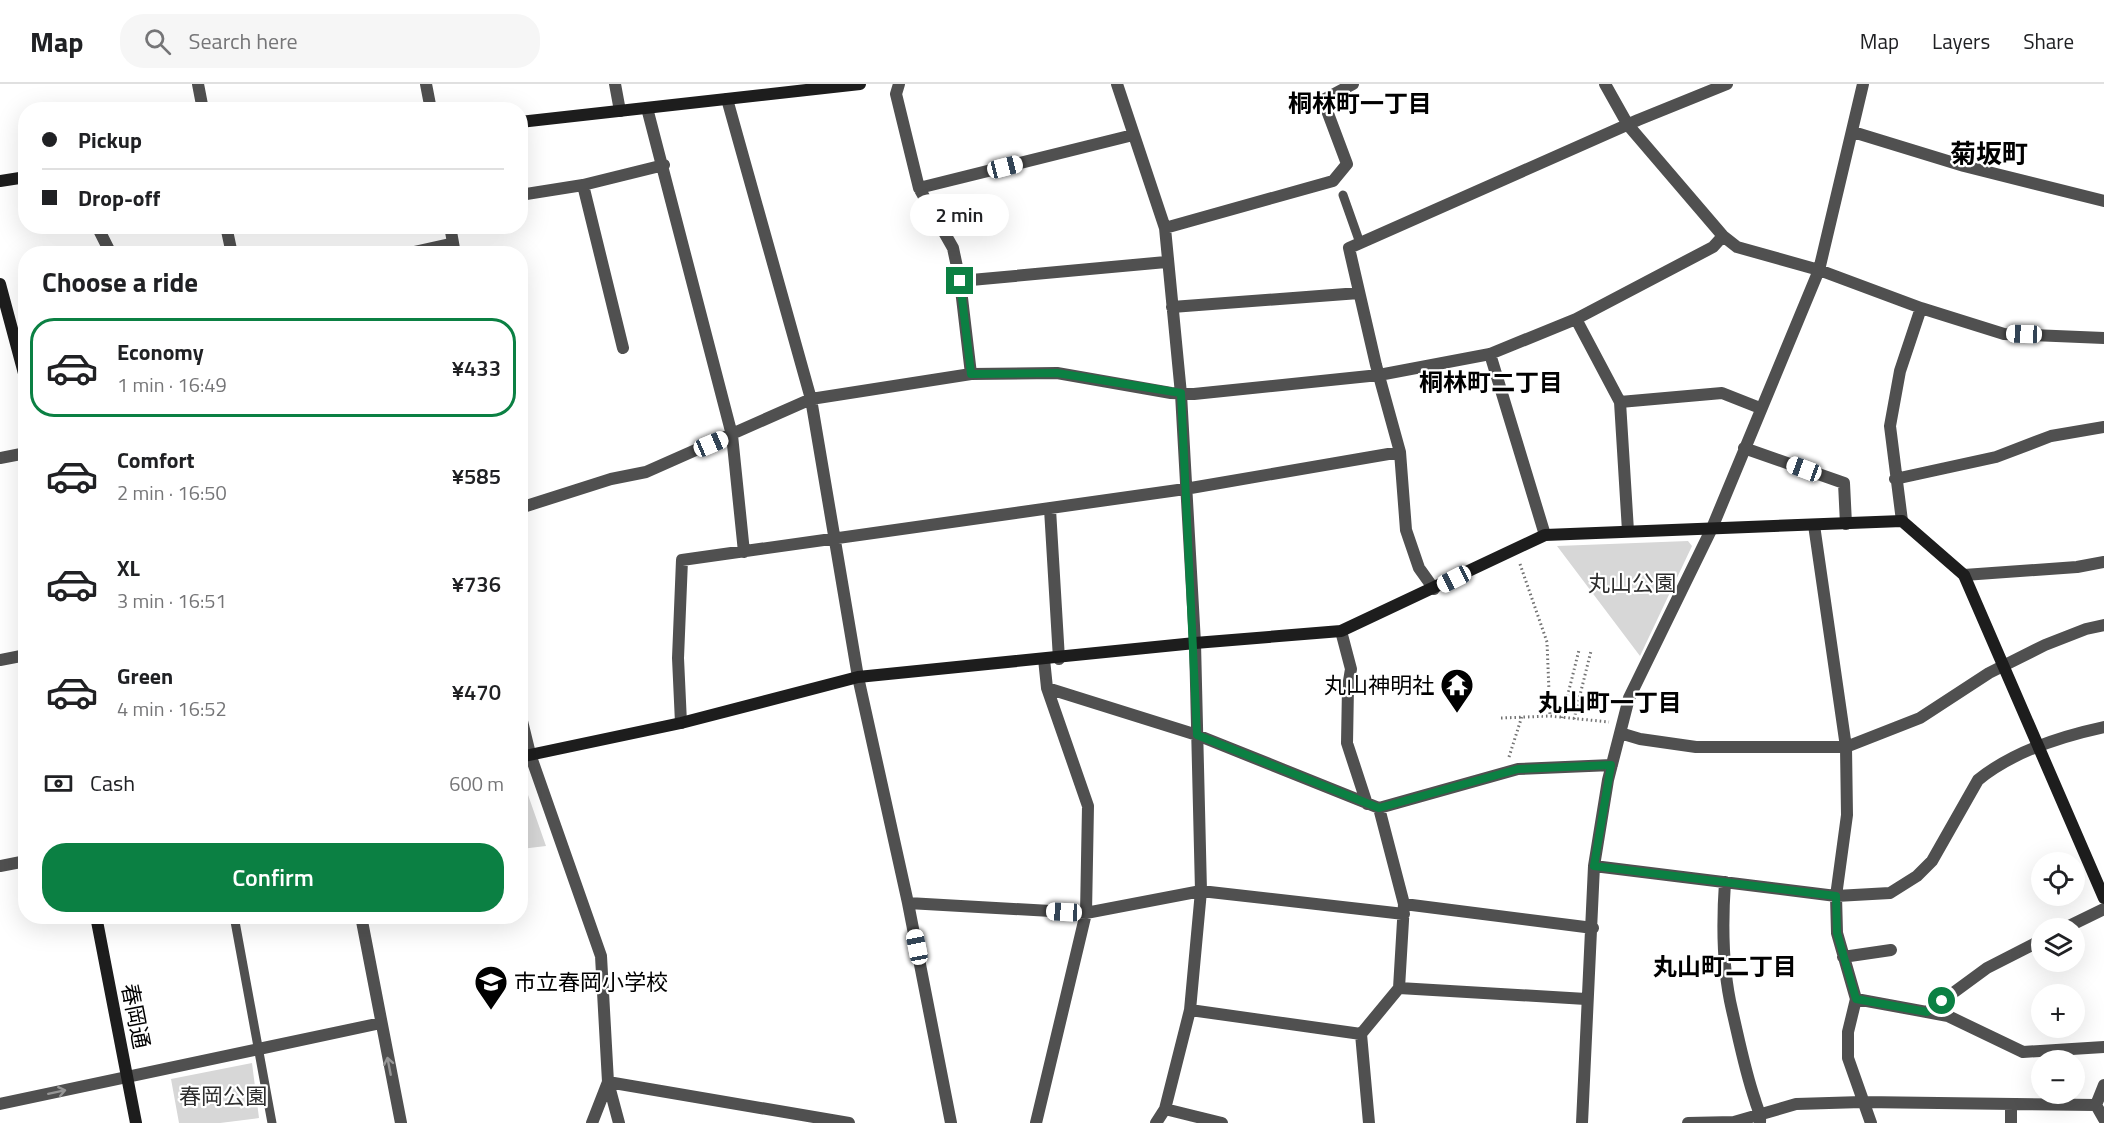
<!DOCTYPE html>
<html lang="en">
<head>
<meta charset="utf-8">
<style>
  :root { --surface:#fff; --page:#f6f6f6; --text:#202124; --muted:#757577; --line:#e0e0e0; --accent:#0b8043 }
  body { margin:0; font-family:"Titillium Web","Noto Sans JP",sans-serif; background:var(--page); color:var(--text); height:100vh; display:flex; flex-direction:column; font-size:22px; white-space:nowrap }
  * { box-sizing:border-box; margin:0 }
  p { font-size:20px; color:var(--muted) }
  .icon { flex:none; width:33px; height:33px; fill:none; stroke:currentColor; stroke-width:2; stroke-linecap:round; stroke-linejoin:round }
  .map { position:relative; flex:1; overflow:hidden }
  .drawer { position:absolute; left:18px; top:162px; width:510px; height:678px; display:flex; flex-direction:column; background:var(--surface); border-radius:24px; box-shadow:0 6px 24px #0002 }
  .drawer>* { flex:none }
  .hud { position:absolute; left:18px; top:18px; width:510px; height:132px; border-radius:24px; box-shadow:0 6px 24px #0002; display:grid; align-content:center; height:132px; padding:0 24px; background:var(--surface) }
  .tools { position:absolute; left:2031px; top:768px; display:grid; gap:12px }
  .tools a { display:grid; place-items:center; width:54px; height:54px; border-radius:50%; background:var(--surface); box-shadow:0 6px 24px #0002; font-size:30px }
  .end { position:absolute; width:27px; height:27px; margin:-14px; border:8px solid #0b8043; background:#fff; box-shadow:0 0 0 3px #fff }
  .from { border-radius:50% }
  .bubble { position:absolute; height:42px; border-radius:21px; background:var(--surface); box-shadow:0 6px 24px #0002; font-size:20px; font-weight:600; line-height:42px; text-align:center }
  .car { position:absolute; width:18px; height:36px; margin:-18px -9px; border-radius:8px; box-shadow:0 0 4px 2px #0007; background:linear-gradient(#fff 24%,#345 0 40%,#fff 0 76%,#345 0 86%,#fff 0) }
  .hud b { display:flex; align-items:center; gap:21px; height:57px; font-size:22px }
  .hud b+b { border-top:2px solid var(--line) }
  .hud i { width:15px; height:15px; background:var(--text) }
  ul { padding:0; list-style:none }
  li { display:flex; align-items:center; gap:18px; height:99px; margin:0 12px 9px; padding:0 12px; border:3px solid transparent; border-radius:24px }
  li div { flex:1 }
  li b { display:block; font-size:22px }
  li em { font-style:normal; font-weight:600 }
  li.on { border-color:var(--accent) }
  li>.icon { width:54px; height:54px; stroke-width:1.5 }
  h2 { padding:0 24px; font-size:27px; line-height:72px }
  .pay { display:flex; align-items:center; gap:15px; height:66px; padding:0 24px; font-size:22px }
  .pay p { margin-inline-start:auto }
  .cta { display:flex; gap:12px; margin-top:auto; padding:12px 24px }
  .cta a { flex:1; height:69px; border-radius:24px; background:var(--accent); color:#fff; font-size:24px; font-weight:600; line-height:69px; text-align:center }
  header { display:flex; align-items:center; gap:36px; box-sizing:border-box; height:84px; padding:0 30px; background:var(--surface); border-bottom:2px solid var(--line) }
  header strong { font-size:28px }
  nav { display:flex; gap:33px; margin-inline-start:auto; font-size:21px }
  .search { width:420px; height:54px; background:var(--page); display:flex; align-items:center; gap:15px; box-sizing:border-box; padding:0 21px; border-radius:24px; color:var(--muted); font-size:22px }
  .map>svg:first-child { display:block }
  .park { fill:#d7d7d7 }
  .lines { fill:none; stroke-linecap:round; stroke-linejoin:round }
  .path { stroke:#727272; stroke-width:3; stroke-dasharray:1.5 3; stroke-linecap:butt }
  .lane { stroke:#505050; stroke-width:9 }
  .street { stroke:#505050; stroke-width:12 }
  .secondary { stroke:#1d1d1d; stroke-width:12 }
  .oneway { stroke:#969696 }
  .route { stroke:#0b8043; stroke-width:8 }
  .labels { text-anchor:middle; stroke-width:4.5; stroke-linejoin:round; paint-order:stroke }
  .park-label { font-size:22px; fill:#2e2e2e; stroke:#fff }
  .poi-label { font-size:22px; fill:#000; stroke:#fff; text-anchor:end }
  .street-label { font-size:22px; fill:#000; stroke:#fff }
  .neighbourhood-label { font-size:24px; font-weight:bold; fill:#000; stroke:#fff }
  .quarter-label { font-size:26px; font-weight:bold; fill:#000; stroke:#fff }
</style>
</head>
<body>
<header>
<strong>Map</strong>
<div class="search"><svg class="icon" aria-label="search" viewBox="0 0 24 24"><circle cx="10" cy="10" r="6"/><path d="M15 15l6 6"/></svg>Search here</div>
<nav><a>Map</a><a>Layers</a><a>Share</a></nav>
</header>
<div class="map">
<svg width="2104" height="1039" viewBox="0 0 2104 1039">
  <rect width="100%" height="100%" fill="#fff"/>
  <!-- park -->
  <path class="park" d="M1688,457L1692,462L1640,572L1557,462Z
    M521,690V691L546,762L521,765Z
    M252,979L259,1034L220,1039H179L171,995Z"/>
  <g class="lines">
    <!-- path -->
    <path class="path" d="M1520,480L1547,558L1550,632
      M1501,634L1550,632L1609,638
      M1562,634L1579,566
      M1574,635L1591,567
      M1509,673L1522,632"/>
    <!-- lane -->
    <path class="lane" d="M1343,111L1360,159
      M399,170L453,158
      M234,832L272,1039"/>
    <!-- street -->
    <path class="street" d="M198,0L203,26
      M426,0L431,26
      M615,0L620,27
      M899,0L896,10L919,104L953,164L960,197L971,290
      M1117,0L1165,144L1181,310L1195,559L1201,807L1190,926L1165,1025L1156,1039
      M1605,0L1628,41L1723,152L1737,163L1819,186L1921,224L2004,250L2104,254
      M727,15L811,315L858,593L908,819L951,1039
      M647,24L732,351L744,468
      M1853,48L1964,82L2104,117
      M583,101L623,264
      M919,104L1133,51
      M520,111L583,101L664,81
      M97,142L111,170
      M226,142L232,170
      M450,142L455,170
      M1165,144L1333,97L1347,80L1323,16L1353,0
      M960,197L1166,178
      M1172,223L1359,209
      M1576,235L1620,318L1628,447
      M1490,270L1545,451
      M1620,318L1722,309L1760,324
      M1744,364L1844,399L1846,440
      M0,374L26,369
      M1895,395L1996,373L2051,352L2104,343
      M520,424L611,395L646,388L811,315L971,290L1057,289L1171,309L1194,310L1379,291L1490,270L1576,235L1713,163L1723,152
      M1050,425L1059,575
      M1902,437L1890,342L1900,287L1921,224
      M1814,441L1846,663L1847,731L1836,812L1837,849L1856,915L1848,948V974L1871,1039
      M1964,491L2077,483L2104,478
      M1434,505L1419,484L1406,446L1400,368L1376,281L1349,164L1638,36L1727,0
      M1341,547L1351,585L1348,603L1347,659L1367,720
      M0,576L26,571
      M1047,604L1197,651L1379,724L1404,820L1399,904L1361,950L1369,1039
      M520,629L530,670L601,872L608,998L592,1039
      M681,639L678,574L682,476L1185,405L1400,368
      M1620,649L1640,655L1696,663H1846L1920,634L1989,589L2045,561L2086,545L2104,541
      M1379,724L1518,685L1612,681
      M0,782L26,777
      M1594,782L1836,812L1890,809L1917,792L1932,777L1978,696C2012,668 2062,652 2104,643
      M1725,798C1722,841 1722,884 1732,926C1739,956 1745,987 1755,1016C1757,1024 1761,1029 1760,1038
      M908,819L1086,829L1201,807L1404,830
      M1404,820L1593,844
      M361,832L401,1039
      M2065,844L2104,825
      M1843,873L1891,866
      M1399,904L1586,915
      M1856,915L1948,932L2023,968L2104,963
      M1190,926L1361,950
      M1927,928L1987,884L2042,856
      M2104,1001L2096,1021L2104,1035
      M0,1020L381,939
      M1165,1025L1222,1039
      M619,1039L608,998L849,1039
      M1036,1039L1086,829L1088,722L1047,604L1044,575
      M1582,1039L1594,782L1608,696L1629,614L1712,444L1819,186L1863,0
      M1688,1039L1734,1038L1796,1020L1862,1018L2096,1021
      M2011,1039V1021"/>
    <!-- secondary -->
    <path class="secondary" d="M520,38L860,0
      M0,97L26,93
      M0,200L26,297
      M520,673L681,639L858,593L1195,559L1341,547L1545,451L1902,437L1964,491L2104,814
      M96,832L136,1039"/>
  </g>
  <!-- one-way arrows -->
  <defs><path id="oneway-shaft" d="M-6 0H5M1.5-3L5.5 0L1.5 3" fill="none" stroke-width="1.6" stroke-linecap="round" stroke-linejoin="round" transform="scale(1.5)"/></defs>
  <g class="oneway">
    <use href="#oneway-shaft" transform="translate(389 982) rotate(-101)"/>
    <use href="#oneway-shaft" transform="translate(57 1008) rotate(-12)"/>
  </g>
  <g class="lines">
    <!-- route -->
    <path class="route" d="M960,197L971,290L1057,289L1181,309L1197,651L1379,724L1518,685L1611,681L1594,782L1836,812L1837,849L1856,915L1927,928L1942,917"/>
  </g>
  <!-- icons -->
  <defs>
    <g id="temple-pin" transform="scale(1.725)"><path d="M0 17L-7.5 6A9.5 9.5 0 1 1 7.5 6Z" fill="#000" stroke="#fff"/><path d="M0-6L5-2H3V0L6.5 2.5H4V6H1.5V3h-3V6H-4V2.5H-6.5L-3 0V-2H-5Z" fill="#fff"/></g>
    <g id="school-pin" transform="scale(1.725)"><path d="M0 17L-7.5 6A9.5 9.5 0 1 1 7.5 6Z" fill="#000" stroke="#fff"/><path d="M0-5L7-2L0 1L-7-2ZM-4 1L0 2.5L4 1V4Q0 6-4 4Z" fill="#fff"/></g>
  </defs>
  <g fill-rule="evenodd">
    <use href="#temple-pin" x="1457" y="601"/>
    <use href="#school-pin" x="491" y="898"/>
  </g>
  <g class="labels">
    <!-- park labels -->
    <g class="park-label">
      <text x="1632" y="507">丸山公園</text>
      <text x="223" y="1020">春岡公園</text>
    </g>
    <!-- poi labels -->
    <g class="poi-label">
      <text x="1434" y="609">丸山神明社</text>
      <text x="514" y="906" text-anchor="start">市立春岡小学校</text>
    </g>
    <!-- street labels -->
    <g class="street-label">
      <text transform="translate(136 932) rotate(79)" y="8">春岡通</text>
    </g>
    <!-- neighbourhood labels -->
    <g class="neighbourhood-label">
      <text x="1360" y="28">桐林町一丁目</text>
      <text x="1491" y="307">桐林町二丁目</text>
      <text x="1610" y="627">丸山町一丁目</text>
      <text x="1725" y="891">丸山町二丁目</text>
    </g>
    <!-- quarter labels -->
    <g class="quarter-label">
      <text x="1989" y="79">菊坂町</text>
    </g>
  </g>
</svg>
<div class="tools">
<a><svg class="icon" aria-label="locate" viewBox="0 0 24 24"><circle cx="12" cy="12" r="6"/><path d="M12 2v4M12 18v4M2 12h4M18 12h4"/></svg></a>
<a><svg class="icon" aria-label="layers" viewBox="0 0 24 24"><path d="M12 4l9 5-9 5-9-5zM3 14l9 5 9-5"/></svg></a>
<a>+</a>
<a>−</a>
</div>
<i class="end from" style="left:1942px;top:917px"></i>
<i class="end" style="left:960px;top:197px"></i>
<div class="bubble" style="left:910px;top:110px;width:99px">2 min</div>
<i class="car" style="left:1005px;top:83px;rotate:76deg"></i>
<i class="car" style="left:2024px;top:250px;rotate:272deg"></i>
<i class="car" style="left:711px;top:360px;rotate:67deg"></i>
<i class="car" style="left:1804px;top:385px;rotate:290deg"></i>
<i class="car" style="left:1454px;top:495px;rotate:243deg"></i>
<i class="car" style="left:1064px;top:828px;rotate:273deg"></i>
<i class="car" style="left:917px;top:863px;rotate:349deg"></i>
<div class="hud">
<b><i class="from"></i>Pickup</b>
<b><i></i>Drop-off</b>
</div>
<section class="drawer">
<h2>Choose a ride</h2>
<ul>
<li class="on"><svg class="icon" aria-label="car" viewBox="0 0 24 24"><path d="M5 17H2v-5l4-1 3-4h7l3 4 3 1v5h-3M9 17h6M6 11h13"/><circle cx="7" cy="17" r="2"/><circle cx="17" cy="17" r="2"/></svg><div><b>Economy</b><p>1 min · 16:49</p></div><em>¥433</em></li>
<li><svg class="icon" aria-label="car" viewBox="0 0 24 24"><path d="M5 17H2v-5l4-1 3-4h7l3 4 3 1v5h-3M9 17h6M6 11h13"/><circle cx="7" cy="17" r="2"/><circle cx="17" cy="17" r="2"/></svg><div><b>Comfort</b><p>2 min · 16:50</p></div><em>¥585</em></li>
<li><svg class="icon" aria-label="car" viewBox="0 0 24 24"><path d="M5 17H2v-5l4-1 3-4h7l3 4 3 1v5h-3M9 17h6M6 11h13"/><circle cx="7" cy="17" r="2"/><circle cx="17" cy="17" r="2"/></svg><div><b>XL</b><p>3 min · 16:51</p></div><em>¥736</em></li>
<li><svg class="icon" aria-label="car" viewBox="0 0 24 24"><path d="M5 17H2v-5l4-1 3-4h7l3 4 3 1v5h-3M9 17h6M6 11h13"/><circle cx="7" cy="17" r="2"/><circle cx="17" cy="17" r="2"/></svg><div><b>Green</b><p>4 min · 16:52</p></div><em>¥470</em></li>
</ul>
<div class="pay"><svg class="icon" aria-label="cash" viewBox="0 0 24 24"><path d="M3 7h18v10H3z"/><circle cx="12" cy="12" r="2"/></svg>Cash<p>600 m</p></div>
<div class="cta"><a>Confirm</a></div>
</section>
</div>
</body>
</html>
